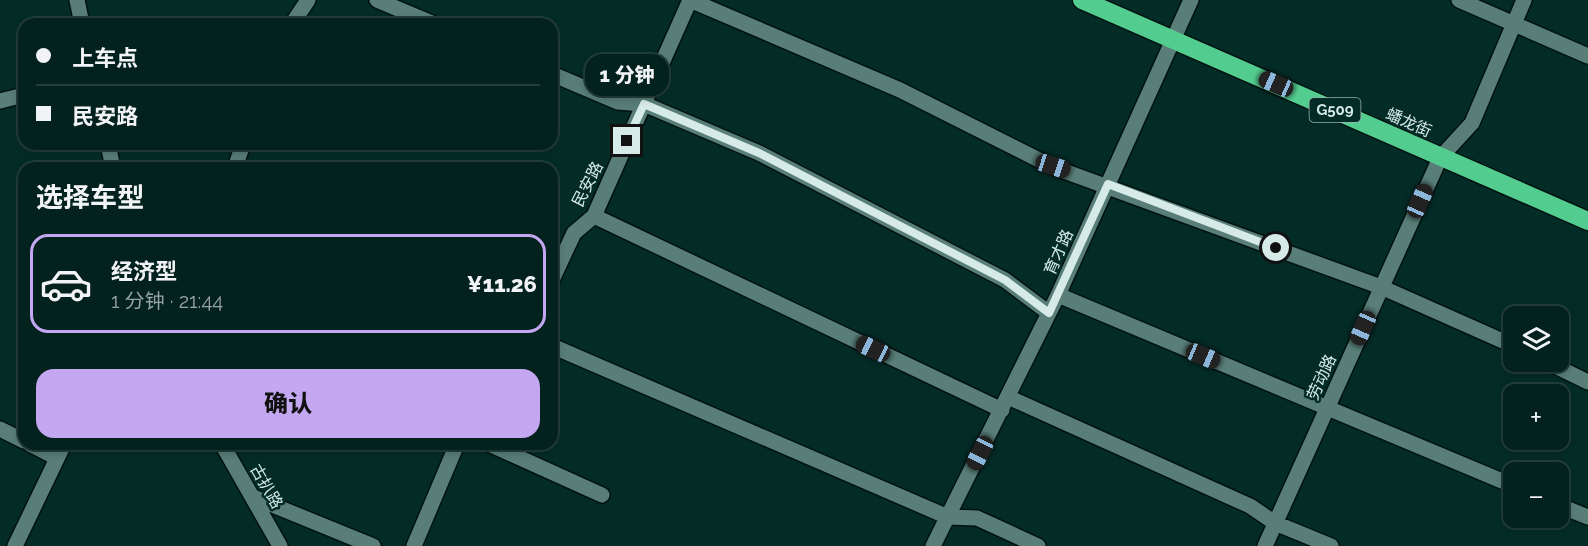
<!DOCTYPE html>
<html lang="zh">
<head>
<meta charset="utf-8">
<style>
  :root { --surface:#03211d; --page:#0d2926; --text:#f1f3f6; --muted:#97a3a4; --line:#243e3b; --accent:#c4a7f1 }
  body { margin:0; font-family:Raleway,"Noto Sans SC",sans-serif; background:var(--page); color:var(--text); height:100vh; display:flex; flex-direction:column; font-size:22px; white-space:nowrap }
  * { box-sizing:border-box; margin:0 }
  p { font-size:20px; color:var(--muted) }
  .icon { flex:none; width:33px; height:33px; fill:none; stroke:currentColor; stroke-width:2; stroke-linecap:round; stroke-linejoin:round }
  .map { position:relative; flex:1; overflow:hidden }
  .sheet { position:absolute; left:18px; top:162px; width:540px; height:288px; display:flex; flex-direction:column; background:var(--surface); border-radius:18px; box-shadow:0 3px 9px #0003,0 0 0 2px var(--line) }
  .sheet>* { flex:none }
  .banner { position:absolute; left:18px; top:18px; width:540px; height:132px; border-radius:18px; box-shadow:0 3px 9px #0003,0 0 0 2px var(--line); display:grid; align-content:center; height:132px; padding:0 18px; background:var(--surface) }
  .buttons { position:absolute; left:1503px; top:306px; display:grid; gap:12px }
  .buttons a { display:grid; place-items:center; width:66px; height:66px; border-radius:12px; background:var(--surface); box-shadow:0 3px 9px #0003,0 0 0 2px var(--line); font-size:30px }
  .end { position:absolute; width:27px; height:27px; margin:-14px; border:8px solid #d6ebe7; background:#111; box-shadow:0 0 0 3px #111 }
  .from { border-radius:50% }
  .bubble { position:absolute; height:42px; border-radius:18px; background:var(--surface); box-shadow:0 3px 9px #0003,0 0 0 2px var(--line); font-size:20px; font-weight:800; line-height:42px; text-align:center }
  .car { position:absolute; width:18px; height:36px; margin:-18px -9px; border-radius:8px; box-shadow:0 0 4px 2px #0007; background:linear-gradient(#222 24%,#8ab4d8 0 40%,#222 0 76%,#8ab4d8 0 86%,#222 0) }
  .banner b { display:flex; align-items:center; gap:21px; height:57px; font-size:22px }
  .banner b+b { border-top:2px solid var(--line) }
  .banner i { width:15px; height:15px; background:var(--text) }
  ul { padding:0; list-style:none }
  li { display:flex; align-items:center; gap:18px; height:99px; margin:0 12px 9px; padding:0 6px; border:3px solid var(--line); border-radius:18px }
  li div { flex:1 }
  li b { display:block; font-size:22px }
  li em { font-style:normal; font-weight:800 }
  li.active { border-color:var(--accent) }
  li>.icon { width:54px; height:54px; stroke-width:1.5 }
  h2 { padding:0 18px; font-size:27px; line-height:72px }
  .action { display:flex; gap:12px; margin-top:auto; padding:12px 18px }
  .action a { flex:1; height:69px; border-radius:18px; background:var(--accent); color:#111; font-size:24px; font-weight:800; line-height:69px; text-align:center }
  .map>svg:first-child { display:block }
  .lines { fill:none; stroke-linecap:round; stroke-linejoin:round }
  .minor-casing { stroke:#001310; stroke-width:18 }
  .highway-casing { stroke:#001310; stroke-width:21 }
  .minor { stroke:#587e77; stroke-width:15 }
  .highway { stroke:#53cc8f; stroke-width:18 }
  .route { stroke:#d6ebe7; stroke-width:8 }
  .labels { text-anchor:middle; stroke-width:5; stroke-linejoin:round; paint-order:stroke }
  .shield { fill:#042c27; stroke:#97b2ad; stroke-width:1.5 }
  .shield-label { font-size:15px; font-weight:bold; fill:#d6ebe7 }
  .street-label { font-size:16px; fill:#d6ebe7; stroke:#042c27 }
</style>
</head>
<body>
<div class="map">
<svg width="1588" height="546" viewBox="0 0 1588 546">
  <rect width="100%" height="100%" fill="#042c27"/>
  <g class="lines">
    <!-- minor casing -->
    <g class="minor-casing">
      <path id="minor" d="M77,0L82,24
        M377,0L434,24
        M690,0L900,90L1053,167L1381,287L1514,346
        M1459,0L1588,56
        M292,24L308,0
        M552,74L618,102L644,104L759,153L1005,280L1049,313
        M0,101L24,95
        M108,144L113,168
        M235,168L243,144
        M594,216L1002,410
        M552,280L574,233L594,216L690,0
        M1058,295L1514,486
        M552,346L948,517L977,518L1038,546
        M1547,362L1588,382
        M1008,397L1250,506L1275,523L1331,546
        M0,429L24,441
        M30,444L57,458
        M222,444L280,546
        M489,444L602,495
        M253,497L373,546
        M1558,505L1588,517
        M15,546L64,444
        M414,546L457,444
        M933,546L1058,295L1191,0
        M1265,546L1440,158L1472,123L1524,0"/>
    </g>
    <!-- highway casing -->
    <g class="highway-casing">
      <path id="highway" d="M1082,0L1588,221"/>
    </g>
    <!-- minor -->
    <use href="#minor" class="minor"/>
    <!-- highway -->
    <use href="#highway" class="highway"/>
  </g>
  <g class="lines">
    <!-- route -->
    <path class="route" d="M627,141L644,104L759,153L1005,280L1049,313L1108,184L1276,248"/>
  </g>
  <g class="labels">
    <!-- shield labels -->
    <rect class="shield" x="1309.5" y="98" width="51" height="24" rx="4.5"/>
    <g class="shield-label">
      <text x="1335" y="115">G509</text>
    </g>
    <!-- street labels -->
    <g class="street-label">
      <text transform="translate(1409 122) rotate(24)" y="6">蟠龙街</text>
      <text transform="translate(587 184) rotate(-63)" y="6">民安路</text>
      <text transform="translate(1058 252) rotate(-66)" y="6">育才路</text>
      <text transform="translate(1321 377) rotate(-66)" y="6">劳动路</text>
      <text transform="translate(267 486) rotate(60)" y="6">古扒路</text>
    </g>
  </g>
</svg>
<div class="buttons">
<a><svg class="icon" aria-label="layers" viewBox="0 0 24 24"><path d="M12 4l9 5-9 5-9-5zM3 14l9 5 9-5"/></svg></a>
<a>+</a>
<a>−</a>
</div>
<i class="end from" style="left:1276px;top:248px"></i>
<i class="end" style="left:627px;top:141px"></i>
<div class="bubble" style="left:585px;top:54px;width:84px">1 分钟</div>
<i class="car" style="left:1276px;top:84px;rotate:294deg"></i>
<i class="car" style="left:1053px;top:166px;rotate:108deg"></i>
<i class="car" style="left:1420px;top:201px;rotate:24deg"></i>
<i class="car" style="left:1363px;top:328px;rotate:204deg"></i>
<i class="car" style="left:873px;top:349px;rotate:295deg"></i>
<i class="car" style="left:1203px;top:356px;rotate:113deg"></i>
<i class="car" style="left:980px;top:453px;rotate:207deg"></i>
<div class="banner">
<b><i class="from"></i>上车点</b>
<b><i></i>民安路</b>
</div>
<section class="sheet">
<h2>选择车型</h2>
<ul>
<li class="active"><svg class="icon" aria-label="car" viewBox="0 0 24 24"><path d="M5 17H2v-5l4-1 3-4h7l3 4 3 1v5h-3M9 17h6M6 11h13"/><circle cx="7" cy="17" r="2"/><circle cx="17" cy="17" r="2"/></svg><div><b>经济型</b><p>1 分钟 · 21:44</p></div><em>¥11.26</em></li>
</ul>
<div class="action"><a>确认</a></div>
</section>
</div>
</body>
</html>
